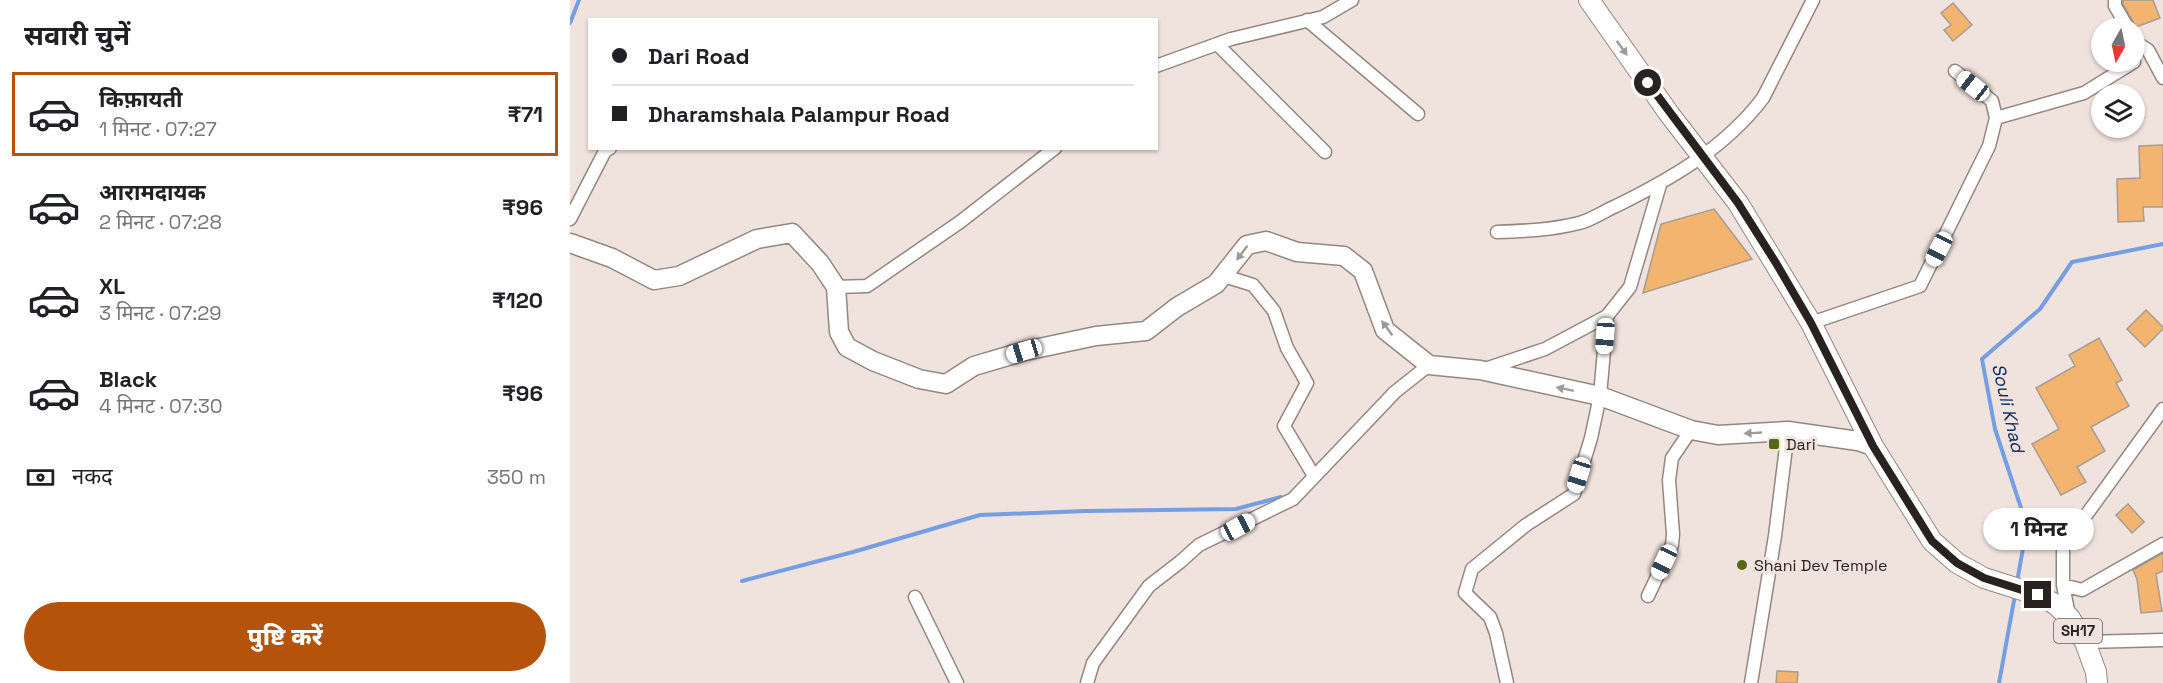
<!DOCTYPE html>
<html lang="hi">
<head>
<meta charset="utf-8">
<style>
  :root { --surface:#fff; --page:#f2f2f2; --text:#202124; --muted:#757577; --line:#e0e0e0; --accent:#b45309 }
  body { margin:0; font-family:"Space Grotesk","Noto Sans Devanagari",sans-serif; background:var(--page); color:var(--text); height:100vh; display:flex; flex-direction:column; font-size:22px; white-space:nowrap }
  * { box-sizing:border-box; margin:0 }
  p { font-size:20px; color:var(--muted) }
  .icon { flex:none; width:33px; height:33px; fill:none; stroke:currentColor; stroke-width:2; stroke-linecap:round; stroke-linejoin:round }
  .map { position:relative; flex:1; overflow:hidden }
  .details { display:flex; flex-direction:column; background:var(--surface); width:570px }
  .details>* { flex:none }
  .hud { position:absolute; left:18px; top:18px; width:570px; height:132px; border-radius:0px; box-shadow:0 2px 4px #0004; display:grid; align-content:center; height:132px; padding:0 24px; background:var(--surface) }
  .needle { width:39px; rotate:189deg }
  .fabs { position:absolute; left:1521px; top:18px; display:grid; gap:12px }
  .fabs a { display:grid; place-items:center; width:54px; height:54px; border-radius:50%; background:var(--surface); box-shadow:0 2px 4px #0004; font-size:30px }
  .end { position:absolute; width:27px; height:27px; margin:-14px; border:8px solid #282321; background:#fff; box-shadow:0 0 0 3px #fff }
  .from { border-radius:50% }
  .bubble { position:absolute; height:42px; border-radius:21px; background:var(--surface); box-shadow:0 2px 4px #0004; font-size:20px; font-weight:800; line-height:42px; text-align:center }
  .car { position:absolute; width:18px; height:36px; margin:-18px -9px; border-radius:8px; box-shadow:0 0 4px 2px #0007; background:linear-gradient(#fff 24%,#345 0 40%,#fff 0 76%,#345 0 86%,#fff 0) }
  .hud b { display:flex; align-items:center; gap:21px; height:57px; font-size:22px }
  .hud b+b { border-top:2px solid var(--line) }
  .hud i { width:15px; height:15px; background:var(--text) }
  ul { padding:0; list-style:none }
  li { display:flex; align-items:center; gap:18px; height:84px; margin:0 12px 9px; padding:0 12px; border:3px solid transparent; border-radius:0px }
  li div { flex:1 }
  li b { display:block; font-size:22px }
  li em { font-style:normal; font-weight:800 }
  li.current { border-color:var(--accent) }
  li>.icon { width:54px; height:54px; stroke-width:1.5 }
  h2 { padding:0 24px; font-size:27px; line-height:72px }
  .pay { display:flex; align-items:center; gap:15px; height:66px; padding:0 24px; font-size:22px }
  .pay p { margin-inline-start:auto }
  .action { display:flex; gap:12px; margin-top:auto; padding:12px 24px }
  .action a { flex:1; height:69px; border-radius:36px; background:var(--accent); color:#fff; font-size:24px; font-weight:800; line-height:69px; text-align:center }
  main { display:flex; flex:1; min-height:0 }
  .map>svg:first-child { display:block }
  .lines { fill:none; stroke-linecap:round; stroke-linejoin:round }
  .stream { stroke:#759ee4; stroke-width:4 }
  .building { fill:#f3b470; stroke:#a69d94; stroke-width:1.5 }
  .street-casing { stroke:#938782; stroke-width:15 }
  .secondary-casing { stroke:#938782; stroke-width:21 }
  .primary-casing { stroke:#938782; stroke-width:22 }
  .street { stroke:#fff; stroke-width:12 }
  .secondary { stroke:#fff; stroke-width:18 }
  .primary { stroke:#fff; stroke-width:20 }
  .oneway { fill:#9e9c9b }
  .route { stroke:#282321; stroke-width:8 }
  .poi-dot { fill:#566812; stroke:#f0e2dc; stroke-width:2 }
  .labels { text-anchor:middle; stroke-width:6; stroke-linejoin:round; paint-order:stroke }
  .shield { fill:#f0e2dc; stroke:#645c59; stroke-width:1.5 }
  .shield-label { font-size:15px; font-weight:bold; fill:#282321 }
  .poi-label { font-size:16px; fill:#282321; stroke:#f0e2dc; text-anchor:start }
  .water-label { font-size:18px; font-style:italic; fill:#042764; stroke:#f0e2dc }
</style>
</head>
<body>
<main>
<section class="details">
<h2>सवारी चुनें</h2>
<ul>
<li class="current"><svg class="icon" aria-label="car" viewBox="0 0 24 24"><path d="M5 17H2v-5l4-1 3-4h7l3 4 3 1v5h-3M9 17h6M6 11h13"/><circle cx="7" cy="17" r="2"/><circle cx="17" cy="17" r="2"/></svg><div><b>किफ़ायती</b><p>1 मिनट · 07:27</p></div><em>₹71</em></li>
<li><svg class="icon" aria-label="car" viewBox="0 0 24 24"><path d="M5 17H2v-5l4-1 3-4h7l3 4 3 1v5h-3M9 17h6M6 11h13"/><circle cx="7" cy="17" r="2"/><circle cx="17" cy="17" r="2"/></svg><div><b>आरामदायक</b><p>2 मिनट · 07:28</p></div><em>₹96</em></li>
<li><svg class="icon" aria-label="car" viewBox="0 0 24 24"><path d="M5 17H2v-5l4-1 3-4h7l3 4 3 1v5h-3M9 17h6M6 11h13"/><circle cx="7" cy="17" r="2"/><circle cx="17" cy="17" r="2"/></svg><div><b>XL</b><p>3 मिनट · 07:29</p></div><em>₹120</em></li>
<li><svg class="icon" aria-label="car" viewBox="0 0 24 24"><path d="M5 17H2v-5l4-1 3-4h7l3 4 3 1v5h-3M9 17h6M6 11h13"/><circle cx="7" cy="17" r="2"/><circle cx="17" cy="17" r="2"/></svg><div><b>Black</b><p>4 मिनट · 07:30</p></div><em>₹96</em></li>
</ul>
<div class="pay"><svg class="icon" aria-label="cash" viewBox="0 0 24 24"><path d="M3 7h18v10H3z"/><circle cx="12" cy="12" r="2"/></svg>नकद<p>350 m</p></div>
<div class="action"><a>पुष्टि करें</a></div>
</section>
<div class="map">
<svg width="1593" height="683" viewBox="0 0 1593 683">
  <rect width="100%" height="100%" fill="#f0e2dc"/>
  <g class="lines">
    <!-- stream -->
    <path class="stream" d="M0,23L9,0
      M172,581L283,552L410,515L515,511L666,509L711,497
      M1447,582L1457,526L1425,429L1412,359L1470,309L1502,262L1593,244
      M1429,683L1445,595"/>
  </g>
  <!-- building -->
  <path class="building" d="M1553,0H1583L1590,18L1566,27L1553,4Z
    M1383,3L1402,25L1383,41L1374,30L1381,25L1371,13Z
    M1593,145V207H1573L1574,221L1548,222L1547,179L1570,178L1569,146Z
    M1144,209L1182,259L1073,293L1091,224Z
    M1576,310L1593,327V329L1575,347L1557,329Z
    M1529,338L1552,380L1546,383L1559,406L1521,427L1535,451L1507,467L1516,482L1491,495L1462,444L1489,429L1466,388L1505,366L1499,355Z
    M1558,504L1574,522L1562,533L1546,515Z
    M1593,553V571L1586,574L1592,611L1571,613L1567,579L1563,570Z
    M1207,671L1228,672L1227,683H1206Z"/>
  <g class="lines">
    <!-- street casing -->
    <g class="street-casing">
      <path id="street" d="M1545,0V6L1558,28
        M737,20L848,114
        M1567,43L1578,50L1593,78
        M647,44L755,152
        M586,66L661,39L753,17L782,0
        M1426,118L1514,93L1564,62
        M0,219L35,151L40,148
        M927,232C954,231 982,230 1009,223C1022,220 1034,211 1046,206C1101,179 1155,148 1193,98L1243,0
        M654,276L683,285L704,311L717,348L737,383L714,426L744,476
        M266,287L297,286L390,222L485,148
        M1241,323L1350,286L1419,146L1426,118L1422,101L1385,71
        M912,370L975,349L1037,316
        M1493,585L1512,590L1593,544
        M1078,596L1102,545L1103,534L1099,480L1102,458L1121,430
        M345,597L387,683
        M1499,616L1493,585V547L1593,409
        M1515,642L1593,640
        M517,683L523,663L579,586L610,562L629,545L723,499L825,392L859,365
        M937,683L926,633L920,617L895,593L902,569L956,525L1004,494L1021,438L1030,396L1037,316L1060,287L1090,185
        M1181,683L1205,536L1218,431"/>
    </g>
    <!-- secondary casing -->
    <g class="secondary-casing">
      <path id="secondary" d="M0,243L42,258L84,280L109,276L187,239L222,233L250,263L266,287L269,332L277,347L303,361L349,379L376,384L404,366L455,351L526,336L576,331L607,307L646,284L677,245L696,241L727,252L774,256L793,271L815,330L859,365L910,370L1030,396L1121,430L1148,435L1218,431L1288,441L1303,446"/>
    </g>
    <!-- primary casing -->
    <g class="primary-casing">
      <path id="primary" d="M1019,0L1100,115L1168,203L1241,323L1303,446L1362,541L1387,563L1414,578L1468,595L1485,604L1499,617L1515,642L1526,672L1527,683"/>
    </g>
    <!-- street -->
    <use href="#street" class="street"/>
    <!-- secondary -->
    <use href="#secondary" class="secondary"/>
    <!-- primary -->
    <use href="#primary" class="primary"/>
  </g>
  <!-- one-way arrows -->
  <defs><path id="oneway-solid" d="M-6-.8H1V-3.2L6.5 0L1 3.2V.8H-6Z" transform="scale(1.5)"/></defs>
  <g class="oneway">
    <use href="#oneway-solid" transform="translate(1052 48) rotate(54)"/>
    <use href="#oneway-solid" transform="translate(672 253) rotate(127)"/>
    <use href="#oneway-solid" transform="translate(817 328) rotate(-126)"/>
    <use href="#oneway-solid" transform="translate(995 389) rotate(-168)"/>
    <use href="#oneway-solid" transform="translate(1183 433) rotate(177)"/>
  </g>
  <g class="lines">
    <!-- route -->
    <path class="route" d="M1078,83L1168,203L1206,263L1241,323L1303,446L1362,541L1387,563L1414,578L1468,595"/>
  </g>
  <!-- markers -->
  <g class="poi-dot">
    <rect x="1198" y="438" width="12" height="12" rx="3"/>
    <circle cx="1172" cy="565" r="6"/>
  </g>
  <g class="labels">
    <!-- shield labels -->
    <rect class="shield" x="1484" y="619" width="48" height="24" rx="4.5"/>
    <g class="shield-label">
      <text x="1508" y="636">SH17</text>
    </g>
    <!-- poi labels -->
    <g class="poi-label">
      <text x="1216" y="450">Dari</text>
      <text x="1184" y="571">Shani Dev Temple</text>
    </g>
    <!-- water labels -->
    <g class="water-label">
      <text transform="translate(1438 408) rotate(77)" y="6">Souli Khad</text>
    </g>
  </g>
</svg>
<div class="fabs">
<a><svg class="needle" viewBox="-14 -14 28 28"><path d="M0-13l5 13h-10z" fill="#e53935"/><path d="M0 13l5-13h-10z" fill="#757577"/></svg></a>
<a><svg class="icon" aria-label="layers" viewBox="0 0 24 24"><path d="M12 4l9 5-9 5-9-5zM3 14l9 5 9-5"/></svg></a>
</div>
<i class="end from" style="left:1078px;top:83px"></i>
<i class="end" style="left:1468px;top:595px"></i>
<div class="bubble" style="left:1413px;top:508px;width:111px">1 मिनट</div>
<i class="car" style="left:1403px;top:86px;rotate:308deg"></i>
<i class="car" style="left:1369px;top:249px;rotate:207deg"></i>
<i class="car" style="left:1035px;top:336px;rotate:184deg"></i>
<i class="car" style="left:454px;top:351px;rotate:253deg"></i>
<i class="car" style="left:1009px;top:475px;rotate:197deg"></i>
<i class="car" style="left:668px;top:527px;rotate:62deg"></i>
<i class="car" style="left:1094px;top:562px;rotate:205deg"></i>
<div class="hud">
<b><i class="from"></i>Dari Road</b>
<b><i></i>Dharamshala Palampur Road</b>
</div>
</div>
</main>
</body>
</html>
